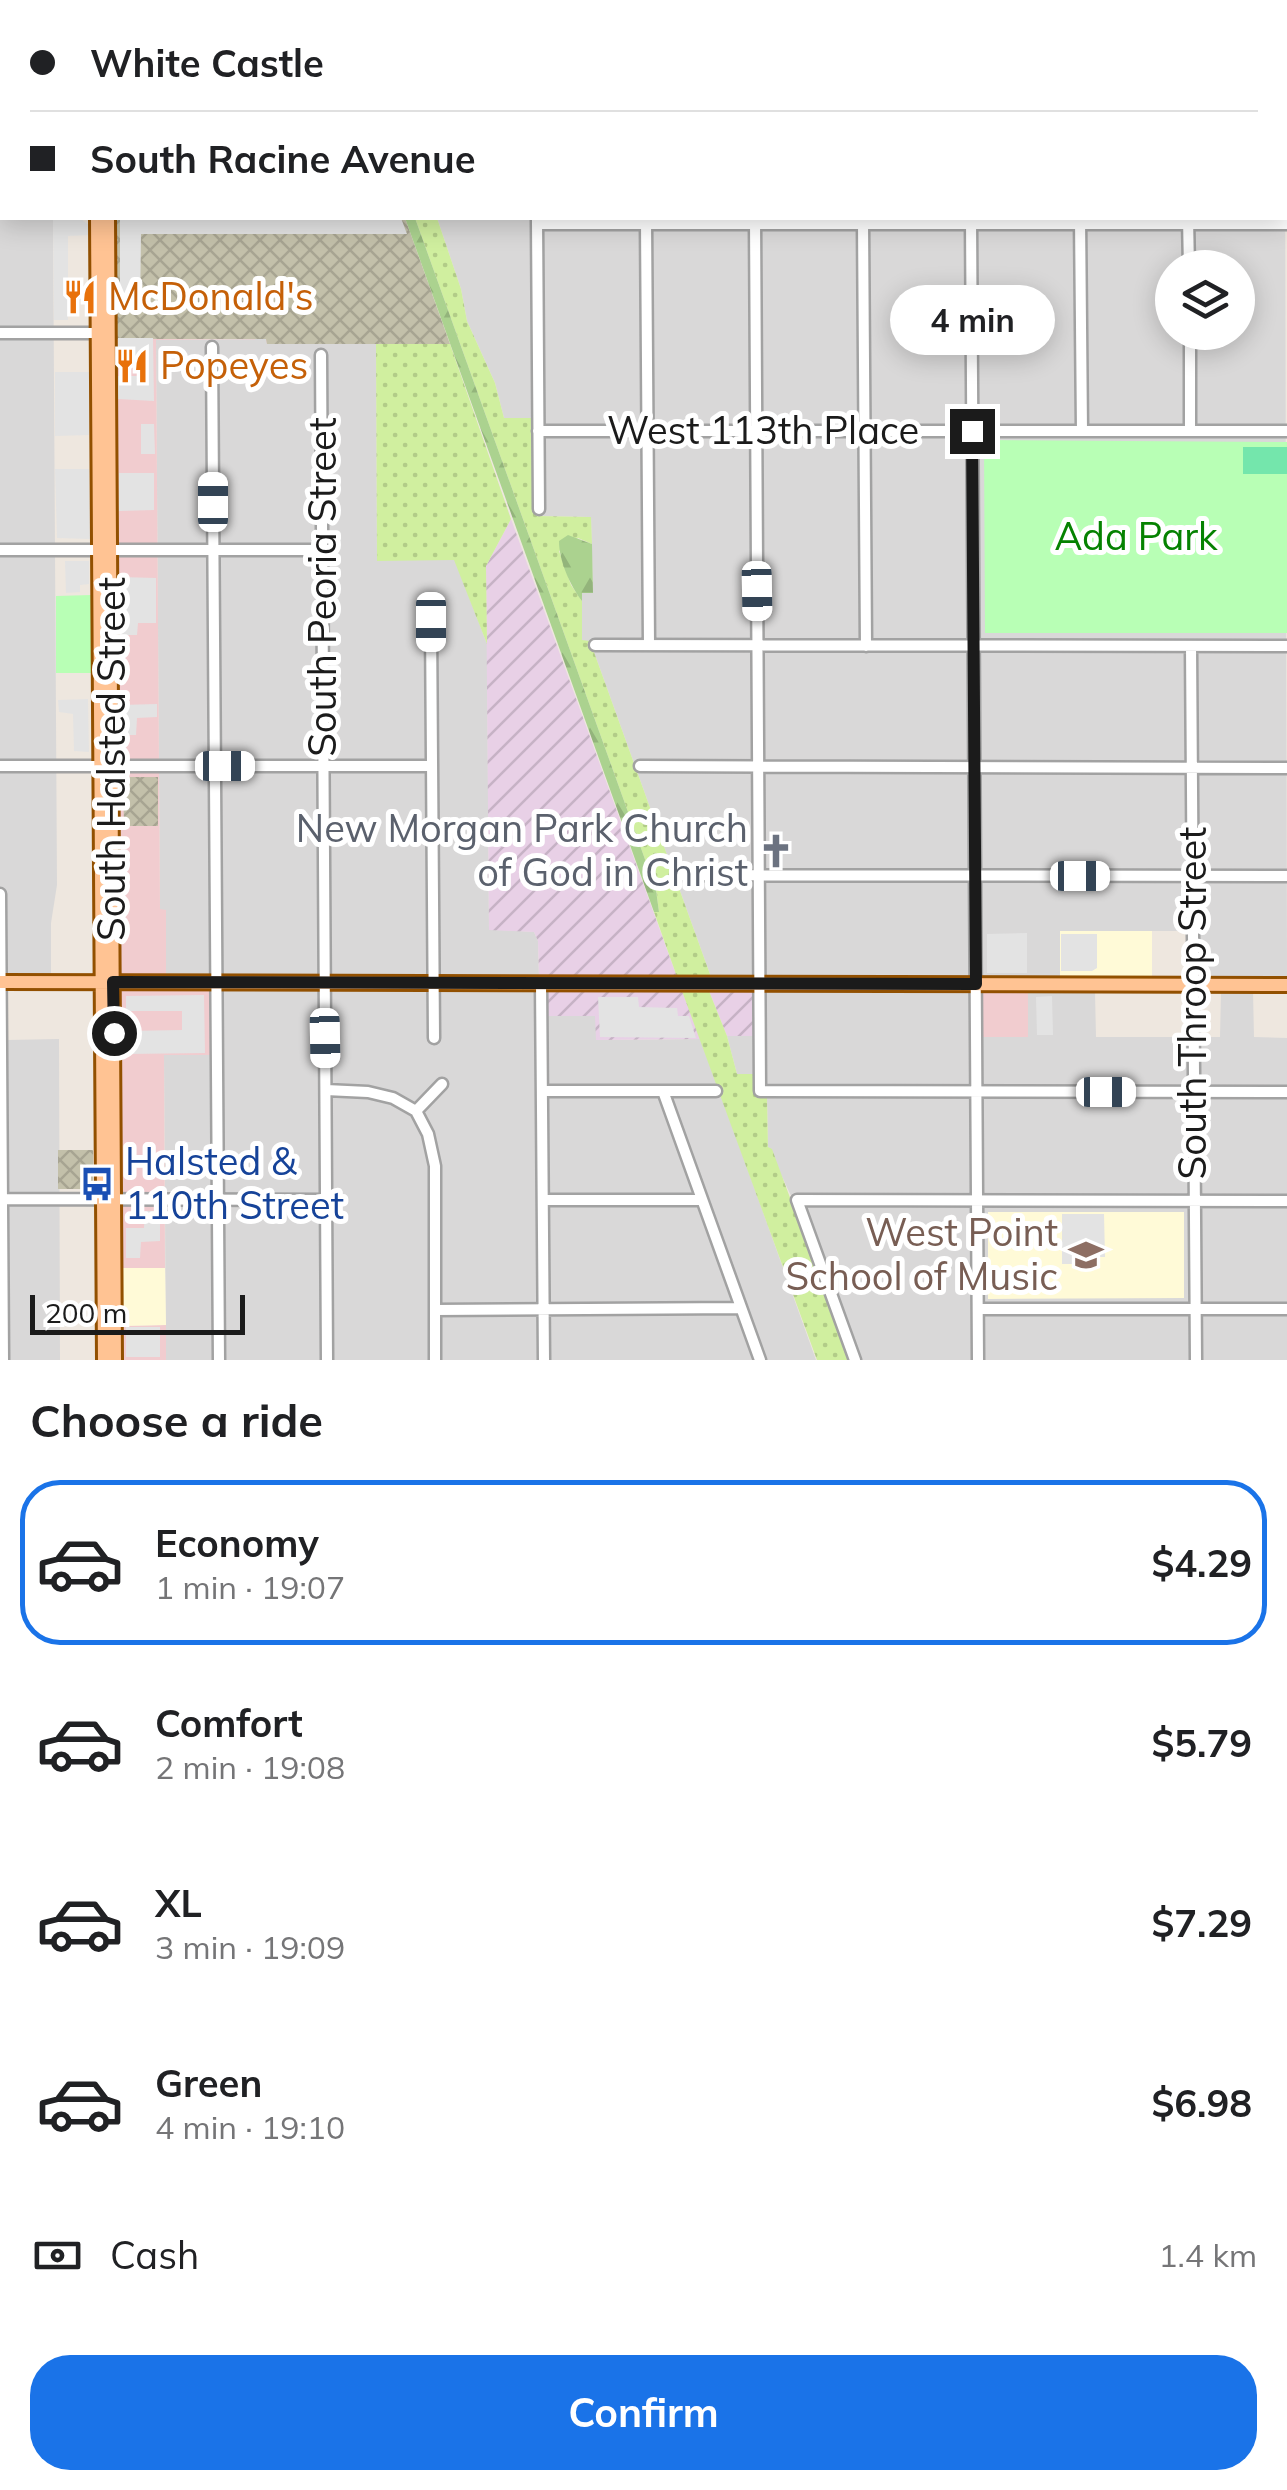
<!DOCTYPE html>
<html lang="en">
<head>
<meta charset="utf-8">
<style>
  :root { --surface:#fff; --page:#f2f2f2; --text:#202124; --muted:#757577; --line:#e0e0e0; --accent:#1a73e8 }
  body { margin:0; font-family:Mulish,sans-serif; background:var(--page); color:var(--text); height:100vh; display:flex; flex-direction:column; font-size:38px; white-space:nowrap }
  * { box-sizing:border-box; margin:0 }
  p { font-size:32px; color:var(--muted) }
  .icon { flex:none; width:55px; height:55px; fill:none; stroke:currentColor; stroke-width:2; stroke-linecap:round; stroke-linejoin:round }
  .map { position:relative; height:1360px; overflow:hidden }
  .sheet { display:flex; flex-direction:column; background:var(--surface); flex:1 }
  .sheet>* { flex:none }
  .guide { position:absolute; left:0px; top:0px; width:1288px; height:220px; box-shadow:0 5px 25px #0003; display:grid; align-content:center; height:220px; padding:0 30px; background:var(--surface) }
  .buttons { position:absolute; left:1155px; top:250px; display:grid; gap:20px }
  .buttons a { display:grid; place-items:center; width:100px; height:100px; border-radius:50%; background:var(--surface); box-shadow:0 5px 25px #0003; font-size:50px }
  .scale { position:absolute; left:30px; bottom:25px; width:215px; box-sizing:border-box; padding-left:10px; border:5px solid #1b1b1b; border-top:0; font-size:28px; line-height:35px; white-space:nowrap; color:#1b1b1b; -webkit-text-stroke:8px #fff; paint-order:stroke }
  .end { position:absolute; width:45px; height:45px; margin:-22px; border:12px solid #1b1b1b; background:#fff; box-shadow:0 0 0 5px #fff }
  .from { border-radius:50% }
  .bubble { position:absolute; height:70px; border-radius:35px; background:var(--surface); box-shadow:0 5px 25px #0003; font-size:32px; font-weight:700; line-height:70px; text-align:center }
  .car { position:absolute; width:30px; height:60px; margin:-30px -15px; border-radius:12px; box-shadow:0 0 8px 2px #0007; background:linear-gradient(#fff 24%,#345 0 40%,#fff 0 76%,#345 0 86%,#fff 0) }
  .guide b { display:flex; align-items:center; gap:35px; height:95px; font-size:38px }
  .guide b+b { border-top:2px solid var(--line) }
  .guide i { width:25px; height:25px; background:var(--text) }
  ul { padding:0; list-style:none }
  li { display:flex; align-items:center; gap:30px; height:165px; margin:0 20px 15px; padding:0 10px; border:5px solid transparent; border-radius:40px }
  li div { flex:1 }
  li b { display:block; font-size:38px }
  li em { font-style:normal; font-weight:700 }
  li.on { border-color:var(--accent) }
  li>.icon { width:90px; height:90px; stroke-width:1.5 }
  h2 { padding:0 30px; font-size:45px; line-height:120px }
  .pay { display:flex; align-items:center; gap:25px; height:110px; padding:0 30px; font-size:38px }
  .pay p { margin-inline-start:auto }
  .button { display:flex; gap:20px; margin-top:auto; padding:20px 30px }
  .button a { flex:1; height:115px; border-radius:40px; background:var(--accent); color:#fff; font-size:40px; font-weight:700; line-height:115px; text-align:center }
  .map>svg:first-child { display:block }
  .residential { fill:#d9d8d8; fill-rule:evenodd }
  .commercial { fill:#f1cccf }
  .industrial { fill:url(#industrial-furrows) }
  .education { fill:#fffad7 }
  .construction { fill:url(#construction-cross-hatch) }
  .grass { fill:url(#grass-dots) }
  .forest { fill:url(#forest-firs) }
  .park { fill:#b8ffb5 }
  .pitch { fill:#74e6ac }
  .parking { fill:#e3e3e3 }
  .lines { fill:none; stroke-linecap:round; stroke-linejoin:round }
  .minor-casing { stroke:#a2a2a2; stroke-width:15 }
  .major-casing { stroke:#925000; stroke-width:18 }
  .minor { stroke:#fff; stroke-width:10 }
  .major { stroke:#ffc393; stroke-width:12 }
  .route { stroke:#1b1b1b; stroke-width:12 }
  .labels { text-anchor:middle; stroke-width:10; stroke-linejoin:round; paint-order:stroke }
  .food-label { font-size:38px; fill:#c56008; stroke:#fff; text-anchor:start }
  .street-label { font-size:38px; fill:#1b1b1b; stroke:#fff }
  .park-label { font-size:38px; fill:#058201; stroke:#fff }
  .worship-label { font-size:38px; fill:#5b616d; stroke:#fff; text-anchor:end }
  .transit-label { font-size:38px; fill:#164399; stroke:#fff; text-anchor:start }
  .education-label { font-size:38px; fill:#785e54; stroke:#fff; text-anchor:end }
</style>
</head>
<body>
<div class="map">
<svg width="1287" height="1360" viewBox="0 0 1287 1360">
  <defs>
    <pattern id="industrial-furrows" width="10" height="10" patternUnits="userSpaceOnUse" patternTransform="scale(2.5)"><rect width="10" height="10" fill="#e8d0e6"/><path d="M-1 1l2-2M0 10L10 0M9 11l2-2" fill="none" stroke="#c6b2c5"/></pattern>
    <pattern id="construction-cross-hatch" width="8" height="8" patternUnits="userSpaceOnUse" patternTransform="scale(2.5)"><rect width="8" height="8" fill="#c3c0aa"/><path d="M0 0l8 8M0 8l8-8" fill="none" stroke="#a7a492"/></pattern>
    <pattern id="grass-dots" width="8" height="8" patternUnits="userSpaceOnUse" patternTransform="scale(2.5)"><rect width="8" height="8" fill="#d0ef9f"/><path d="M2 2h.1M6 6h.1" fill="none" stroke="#b2cc88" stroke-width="1.8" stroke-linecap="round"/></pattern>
    <pattern id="forest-firs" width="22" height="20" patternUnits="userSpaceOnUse" patternTransform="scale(2.5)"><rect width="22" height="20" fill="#abd28f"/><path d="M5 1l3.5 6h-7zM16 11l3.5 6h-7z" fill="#93b47b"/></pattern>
  </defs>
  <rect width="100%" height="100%" fill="#eee7df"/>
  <!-- residential -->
  <path class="residential" d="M361,0H1198V2H362Z
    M1285,124L1287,978H1192L1191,931H1060V977H711L590,641H582L581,593H593L591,517L536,516L534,418H504L495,383L467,321L461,289L437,218H1285ZM1172,268H1238V332H1172Z
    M0,126L2,218H53L57,885L51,923V977H0Z
    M267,339L268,344H376L377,560H455L487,644L489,929L534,932L538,941L539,977L166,976V911L160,910L156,340Z
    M215,990H544L596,1016L597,1040L701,1039L816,1360H166L164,1055L215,1054Z
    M759,990L976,991L1027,1037L1028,991L1095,992L1096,1037H1220L1221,992L1253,991L1254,1037L1287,1038V1360H850L793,1200L768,1147L767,1097H755L737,1074L727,1036H758Z
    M0,991H7V1040L59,1039L60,1360H0Z"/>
  <!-- commercial -->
  <path class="commercial" d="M115,218L450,344H267L266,339L156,340L160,909L166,910V976H119Z
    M119,990H215L216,1055H164L165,1268H122Z
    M976,991H1028V1037H976Z
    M166,1325V1360H122V1326Z"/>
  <!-- industrial -->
  <path class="industrial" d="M511,519L677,977H539L538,941L534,932L489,930L486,566Z
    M544,990L682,991L701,1039L596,1040L595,1016H544Z
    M759,990V1036H727L709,991Z"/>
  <!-- education -->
  <path class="education" d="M1060,931H1152V977H1060Z
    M988,1212H1184V1298L988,1299Z
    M122,1268H165L166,1325L122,1326Z"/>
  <!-- construction -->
  <path class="construction" d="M108,218H405L450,344H267L266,339H109Z
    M123,777H158V826H124Z
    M58,1150H93V1189H58Z"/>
  <!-- grass -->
  <path class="grass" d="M415,218H437L461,289L467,321L495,383L504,418H534L536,516L591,517L592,544L578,538L559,551L571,585L582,601V640L590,641L711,977H677L654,912H659L656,890Z
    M376,344H450L511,519L486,566L487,644L454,560L377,561Z
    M682,991H709L727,1036L737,1074H755V1096L767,1097L768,1147L772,1149L850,1360H817Z"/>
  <!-- forest -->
  <path class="forest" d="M405,218H415L656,890L659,912H654Z
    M568,535L592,544L593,593H582V601C570,585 559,561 559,541Z"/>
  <!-- park -->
  <path class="park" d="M984,440L1287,442V633H985Z
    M91,595V673H56V596Z"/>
  <!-- pitch -->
  <path class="pitch" d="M1243,447H1287V474H1243Z"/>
  <!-- parking -->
  <path class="parking" d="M120,218H401L407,234H141L140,311H120Z
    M53,220H82L92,227L91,235L68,236V320H54Z
    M118,338H153L154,401L118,399V376H142V357H117Z
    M55,372H89V435L55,436Z
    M141,424H154L155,454H141Z
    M55,469H89L90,539L57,538Z
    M119,473H154V510L119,511Z
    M65,561H89V584L80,585V592L66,593Z
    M120,577L156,578V623H138L137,635H119Z
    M88,699L89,752L74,751L73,714L59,712L58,700Z
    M157,704V717L137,718L136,735H122L121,705Z
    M1027,933V973H987V934Z
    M1061,934H1097V968L1092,971H1061Z
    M204,995L205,1053L126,1054V1031L182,1030V1011H126V996Z
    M1052,996L1053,1035H1037L1036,997Z
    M598,997H638L639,1007L677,1008L678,1016H689L696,1038L600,1037Z
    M145,1211H160V1241L141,1242L140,1258H126V1228H144Z
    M1062,1214H1104L1105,1257H1084L1083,1264H1062Z
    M126,1327H160V1357H126Z"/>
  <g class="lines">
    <!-- minor casing -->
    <g class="minor-casing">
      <path id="minor" d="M405,0L406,2
        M535,0V2
        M645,0V2
        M753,0V2
        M862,0V2
        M969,0V2
        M1078,0V2
        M1187,0V2
        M0,116H2
        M1285,116H1287
        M755,218L760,1091L1287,1092
        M971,218L978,1360
        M1080,218L1082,431
        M1188,218L1189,268
        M537,220L539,509
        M646,221L649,645
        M863,222L866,646
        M537,224H1287
        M1190,332V431
        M0,333H104
        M212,347L219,1360
        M321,355L327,1360
        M538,431H1287
        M0,550H322
        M427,608L431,622L434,1038
        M595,645L1287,646
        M1191,646L1196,1360
        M0,766H431
        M640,766L1287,768
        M676,875L1287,876
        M0,894L3,1360
        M541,983L544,1360
        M326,1090L368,1092L393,1098L416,1111L428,1134L435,1166V1360
        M542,1091H716
        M663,1091L760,1360
        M416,1111L442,1084
        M0,1199L326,1200
        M543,1200H702
        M978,1309H1287
        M435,1310L741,1308
        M855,1360L797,1200L1287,1201"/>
    </g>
    <!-- major casing -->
    <g class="major-casing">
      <path id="major" d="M96,0V2
        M107,0V2
        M97,218L104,1360
        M108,218L115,1360
        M0,982L1287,985"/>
    </g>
    <!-- minor -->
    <use href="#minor" class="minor"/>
    <!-- major -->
    <use href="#major" class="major"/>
  </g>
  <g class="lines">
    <!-- route -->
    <path class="route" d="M114,1033L113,982L976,984L972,431"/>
  </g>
  <!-- icons -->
  <defs>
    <g id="restaurant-bare" transform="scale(2.7)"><path d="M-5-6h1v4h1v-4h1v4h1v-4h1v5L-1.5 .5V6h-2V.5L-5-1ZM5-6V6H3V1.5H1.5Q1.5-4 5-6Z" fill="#e8710a" stroke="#fff" stroke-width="2.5" paint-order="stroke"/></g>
    <g id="church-bare" transform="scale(2.7)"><path d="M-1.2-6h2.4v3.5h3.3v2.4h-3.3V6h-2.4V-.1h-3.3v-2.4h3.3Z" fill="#6b7280" stroke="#fff" stroke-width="2.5" paint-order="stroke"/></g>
    <g id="bus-bare" transform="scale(2.7)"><path d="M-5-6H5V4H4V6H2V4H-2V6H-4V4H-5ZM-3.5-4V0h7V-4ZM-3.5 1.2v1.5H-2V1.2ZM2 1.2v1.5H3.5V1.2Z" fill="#1a4fb4" stroke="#fff" stroke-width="2.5" paint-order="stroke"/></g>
    <g id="school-bare" transform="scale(2.7)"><path d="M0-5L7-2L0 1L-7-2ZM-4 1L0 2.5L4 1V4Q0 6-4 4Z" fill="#8d6e63" stroke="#fff" stroke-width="2.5" paint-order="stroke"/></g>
  </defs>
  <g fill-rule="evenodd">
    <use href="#restaurant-bare" x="80" y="297"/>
    <use href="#restaurant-bare" x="132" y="366"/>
    <use href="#church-bare" x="776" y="851"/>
    <use href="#bus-bare" x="97" y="1184"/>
    <use href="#school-bare" x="1086" y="1255"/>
  </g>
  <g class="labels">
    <!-- food labels -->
    <g class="food-label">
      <text x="108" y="310">McDonald's</text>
      <text x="160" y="379">Popeyes</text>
    </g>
    <!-- street labels -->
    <g class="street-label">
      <text x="763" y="444">West 113th Place</text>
      <text transform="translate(323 587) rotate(-90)" y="13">South Peoria Street</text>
      <text transform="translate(112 759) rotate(-90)" y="13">South Halsted Street</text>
      <text transform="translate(1193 1003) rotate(-90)" y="13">South Throop Street</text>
    </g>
    <!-- park labels -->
    <g class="park-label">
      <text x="1136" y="550">Ada Park</text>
    </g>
    <!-- worship labels -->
    <g class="worship-label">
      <text x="748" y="842">New Morgan Park Church<tspan x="748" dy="44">of God in Christ</tspan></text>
    </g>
    <!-- transit labels -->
    <g class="transit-label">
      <text x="125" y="1175">Halsted &amp;<tspan x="125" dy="44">110th Street</tspan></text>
    </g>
    <!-- education labels -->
    <g class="education-label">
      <text x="1058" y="1246">West Point<tspan x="1058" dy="44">School of Music</tspan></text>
    </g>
  </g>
</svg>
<div class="buttons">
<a><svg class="icon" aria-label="layers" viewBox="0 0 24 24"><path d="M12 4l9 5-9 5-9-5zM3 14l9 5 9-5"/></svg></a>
</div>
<div class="scale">200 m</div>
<i class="end from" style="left:114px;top:1033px"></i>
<i class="end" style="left:972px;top:431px"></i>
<div class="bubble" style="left:890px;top:285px;width:165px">4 min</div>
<i class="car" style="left:213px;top:502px;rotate:0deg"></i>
<i class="car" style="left:757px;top:591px;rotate:179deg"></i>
<i class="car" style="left:431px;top:622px;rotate:180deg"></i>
<i class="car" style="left:225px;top:766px;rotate:90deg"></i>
<i class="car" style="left:1080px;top:876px;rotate:90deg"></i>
<i class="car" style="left:325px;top:1038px;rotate:179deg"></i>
<i class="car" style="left:1106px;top:1092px;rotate:90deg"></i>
<div class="guide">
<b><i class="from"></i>White Castle</b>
<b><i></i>South Racine Avenue</b>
</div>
</div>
<section class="sheet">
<h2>Choose a ride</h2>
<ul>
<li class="on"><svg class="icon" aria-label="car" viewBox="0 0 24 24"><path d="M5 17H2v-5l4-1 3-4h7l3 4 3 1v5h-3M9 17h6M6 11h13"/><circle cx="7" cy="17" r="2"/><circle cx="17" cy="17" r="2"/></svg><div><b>Economy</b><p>1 min · 19:07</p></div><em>$4.29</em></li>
<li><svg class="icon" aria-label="car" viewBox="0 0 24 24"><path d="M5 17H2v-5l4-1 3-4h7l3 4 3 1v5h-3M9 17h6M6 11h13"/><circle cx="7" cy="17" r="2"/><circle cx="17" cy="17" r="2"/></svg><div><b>Comfort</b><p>2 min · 19:08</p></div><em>$5.79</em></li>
<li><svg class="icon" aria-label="car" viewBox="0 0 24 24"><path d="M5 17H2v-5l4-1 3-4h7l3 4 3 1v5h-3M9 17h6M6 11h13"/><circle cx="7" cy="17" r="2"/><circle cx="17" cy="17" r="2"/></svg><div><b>XL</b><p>3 min · 19:09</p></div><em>$7.29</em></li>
<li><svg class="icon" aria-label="car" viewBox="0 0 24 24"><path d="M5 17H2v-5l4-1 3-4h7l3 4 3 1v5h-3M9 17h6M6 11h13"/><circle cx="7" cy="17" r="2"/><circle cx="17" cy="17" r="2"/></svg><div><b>Green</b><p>4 min · 19:10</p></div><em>$6.98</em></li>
</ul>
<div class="pay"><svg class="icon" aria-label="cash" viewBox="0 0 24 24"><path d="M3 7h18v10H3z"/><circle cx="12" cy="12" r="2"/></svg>Cash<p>1.4 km</p></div>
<div class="button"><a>Confirm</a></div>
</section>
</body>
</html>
